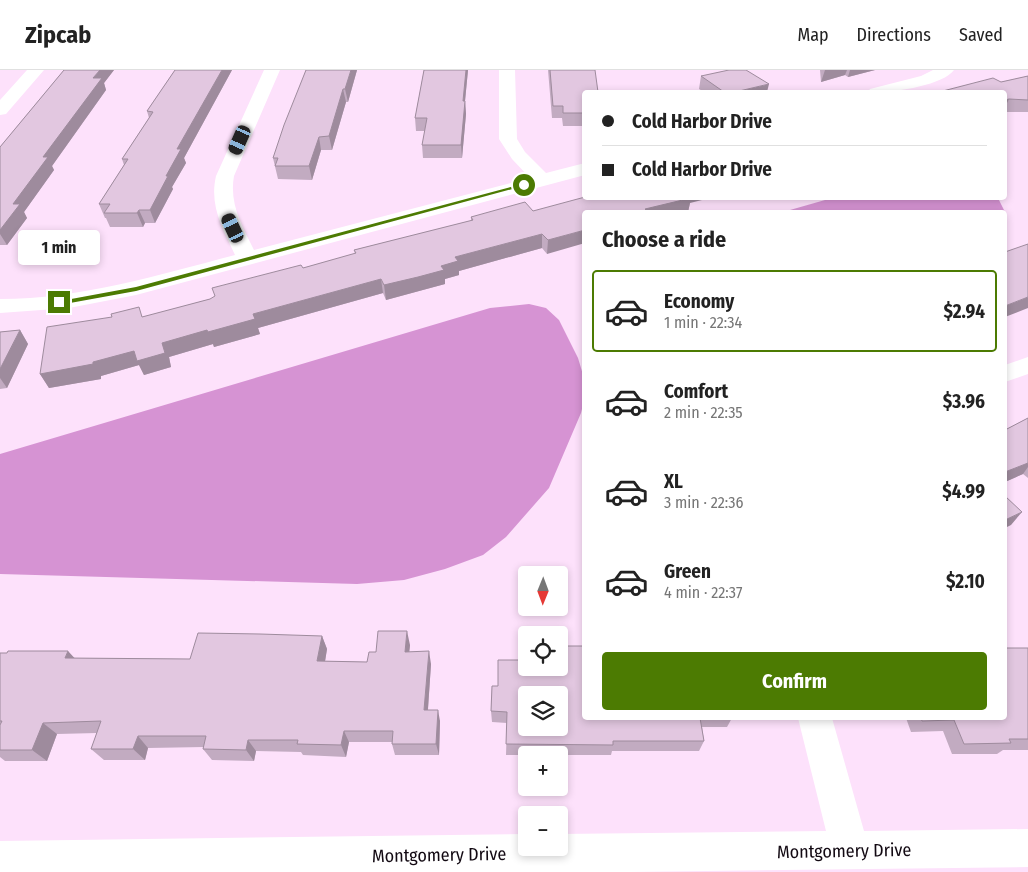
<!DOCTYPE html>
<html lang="en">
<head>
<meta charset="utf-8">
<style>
  :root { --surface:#fff; --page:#f6f6f6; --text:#222; --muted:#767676; --line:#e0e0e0; --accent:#4c7b02 }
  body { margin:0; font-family:"Fira Sans Condensed",sans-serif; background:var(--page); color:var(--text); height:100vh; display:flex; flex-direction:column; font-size:19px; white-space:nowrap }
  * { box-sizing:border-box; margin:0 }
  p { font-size:16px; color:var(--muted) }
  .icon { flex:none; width:28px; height:28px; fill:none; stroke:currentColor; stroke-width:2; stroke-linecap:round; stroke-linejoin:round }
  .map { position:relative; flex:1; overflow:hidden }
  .panel { position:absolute; left:582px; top:140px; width:425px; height:510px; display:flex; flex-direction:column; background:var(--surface); border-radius:5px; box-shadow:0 2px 8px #0003 }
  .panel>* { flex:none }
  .top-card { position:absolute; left:582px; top:20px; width:425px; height:110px; border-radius:5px; box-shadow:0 2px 8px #0003; display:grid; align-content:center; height:110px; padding:0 20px; background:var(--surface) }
  .needle { width:32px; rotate:181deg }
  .buttons { position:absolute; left:518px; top:496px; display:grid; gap:10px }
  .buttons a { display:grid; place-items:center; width:50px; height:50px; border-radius:5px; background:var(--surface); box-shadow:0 2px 8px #0003; font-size:25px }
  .end { position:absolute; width:22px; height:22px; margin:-11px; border:6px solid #4c7b02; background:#fff; box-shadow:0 0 0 2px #fff }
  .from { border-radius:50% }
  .bubble { position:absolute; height:35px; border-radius:5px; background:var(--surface); box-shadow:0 2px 8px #0003; font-size:16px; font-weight:700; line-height:35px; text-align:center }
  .car { position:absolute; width:15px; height:30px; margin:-15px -8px; border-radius:6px; box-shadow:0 0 4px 1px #0007; background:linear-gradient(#222 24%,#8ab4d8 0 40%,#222 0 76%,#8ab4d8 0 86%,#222 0) }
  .top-card b { display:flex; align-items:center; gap:18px; height:48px; font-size:19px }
  .top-card b+b { border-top:1px solid var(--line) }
  .top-card i { width:12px; height:12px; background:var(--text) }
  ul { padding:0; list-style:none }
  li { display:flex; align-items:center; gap:15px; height:82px; margin:0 10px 8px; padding:0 10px; border:2px solid transparent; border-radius:5px }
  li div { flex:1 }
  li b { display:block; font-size:19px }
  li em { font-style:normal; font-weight:700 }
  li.current { border-color:var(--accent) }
  li>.icon { width:45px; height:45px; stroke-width:1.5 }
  h2 { padding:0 20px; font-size:22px; line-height:60px }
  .action { display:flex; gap:10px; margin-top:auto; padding:10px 20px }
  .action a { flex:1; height:58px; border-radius:5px; background:var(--accent); color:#fff; font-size:20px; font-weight:700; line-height:58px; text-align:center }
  header { display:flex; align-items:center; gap:30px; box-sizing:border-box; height:70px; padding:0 25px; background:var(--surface); border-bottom:1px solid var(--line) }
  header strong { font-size:24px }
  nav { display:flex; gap:28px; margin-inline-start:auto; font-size:18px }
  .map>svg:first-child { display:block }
  .water { fill:#d693d3 }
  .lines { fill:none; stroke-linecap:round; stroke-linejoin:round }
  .minor { fill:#fff; fill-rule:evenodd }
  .wall { fill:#c2abc1 }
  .shaded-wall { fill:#9e8b9d }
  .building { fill:#e2c7e0; stroke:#9e8b9d; fill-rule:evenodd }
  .route { fill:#4c7b02 }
  .labels { text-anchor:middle; stroke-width:5; stroke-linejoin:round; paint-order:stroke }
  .near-street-label { font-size:18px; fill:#120912; stroke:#fff }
</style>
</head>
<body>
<header>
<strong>Zipcab</strong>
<nav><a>Map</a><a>Directions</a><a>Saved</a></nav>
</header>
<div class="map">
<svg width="1028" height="802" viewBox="0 0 1028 802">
  <rect width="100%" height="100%" fill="#fde1fb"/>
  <!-- water -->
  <path class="water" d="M832,128H998L1005,142H783Z
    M529,234L546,238L559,250L578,288L584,308L585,327L581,343L549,418L506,467L483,485L445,499L404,510L357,514L0,504V384L490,238Z"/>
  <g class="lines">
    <!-- minor -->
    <path class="minor" d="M27,0H44L6,44L0,45V30Z
      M264,0H280L234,106C229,134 242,156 254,180L530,108L512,89L499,69V0H515L517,69L525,82L546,103L585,93V105L136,225L69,238L0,243V229C81,229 158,205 235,185C223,159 209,136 216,106Z
      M933,0H954C943,16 886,24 868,22L870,19L921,6Z
      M1028,287V304L1005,312V295Z
      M798,648H832L864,761L1028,759V797L630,802H0V771L526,764V778H559V764L826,761Z"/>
  </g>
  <!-- wall -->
  <path class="wall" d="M64,0H114L104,13L106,20L52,96L54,100L24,142L27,148L7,175H0V77Z
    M175,0H232L184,88L186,93L172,117L173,119L155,153H145L143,157H110L106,148H105L99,134L124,95L122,89L149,48L147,41Z
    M306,0H357L348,32H346L332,80H321L312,110L278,109L273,88Z
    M424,0H468L465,31L466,44L462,88H423L422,75L425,61H416L415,48Z
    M548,0H595L585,22V56H563L562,48H552Z
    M820,0H875L848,7L845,5L821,12Z
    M701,6L767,22H704L699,19Z
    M1028,6V42H1005V22L1001,12Z
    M690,133L688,142H585L547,184L542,178L459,201V205L445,209V214L419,221L386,230L383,223L258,258L260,264L214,277L213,274L169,287L171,297L144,305L139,295L101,306V309L49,318L40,304L112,247H144L210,229L303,198L355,184L354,180L471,151V147L533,141Z
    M20,260L28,274L7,318L0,319V262Z
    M1028,348V408L1023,404L1005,412V360Z
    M322,566L327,579L325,591L367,592L376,582L410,575L409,582L431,594L428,640L440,651L439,685H395L392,674V672H349L346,687L303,685L301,682L256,681L254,691L212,690L203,679L204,677L148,678L145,690H104L91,679L97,663L57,664L47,691H5L0,687V583L75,588L190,589Z
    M1028,578V680H1003L997,684H952L943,661L911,662L906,648H1005Z
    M492,616L585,648H732L727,657H702L704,671L699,681H612L611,685H506L507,653L492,652L491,641Z"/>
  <!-- shaded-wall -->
  <path class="shaded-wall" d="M100,0H114L104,13L106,20L52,96L54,100L24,142L27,148L7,175L0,164V160L13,134L93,8Z
    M222,0H232L184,88L186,93L172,117L173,119L155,153L150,140L166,106L177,79Z
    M351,0H357L348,32L345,19Z
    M466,0H468L465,31L466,44L462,88L461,75L463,31Z
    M825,0H847L845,5L821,12Z
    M850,0H875L848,7Z
    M769,14L767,22H735Z
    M343,19L346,32L332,80L329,66Z
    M1009,29L1005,37V30Z
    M319,67L321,80L312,110L309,96Z
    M683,128H710L690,133L688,142H644L645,139Z
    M139,140L145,153L143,157L137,143Z
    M585,160V173L547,184L548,170Z
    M542,164V178L459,201V205L445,209V214L386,230L384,215L441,196L455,187Z
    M381,209L383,223L258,258L260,264L214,277L213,274L169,287L171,297L144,305L139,295L101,306V309L49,318L40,304L93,292L253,244Z
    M1028,227V238L1005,247V236Z
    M20,260L28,274L7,318L0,308V299Z
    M1028,393V397L1023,404L1005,412V402Z
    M1022,442L1011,455L1005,458V450Z
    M407,561L410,575L408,594L405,582Z
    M322,566L327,579L323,604L317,591Z
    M68,581L80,594L65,588Z
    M429,581L431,594L427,652L424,640Z
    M438,640L440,651L439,685L436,674Z
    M43,653L57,664L47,691L32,680Z
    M344,661L349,672L346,687L341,675Z
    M138,666L148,678L145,690L133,679Z
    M248,670L256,681L254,691L246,680Z"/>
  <!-- building -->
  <path class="building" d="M64,0H100L93,8H102L43,87H48L13,134H20L0,160V77Z
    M175,0H222L177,79H181L166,106H168L150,140H139L137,143H104L110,134H99L128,89H122L153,42L147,41Z
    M306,0H351L345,19H343L329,66L319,67L309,96H275L278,88H273L284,55Z
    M424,0H466L463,31H465L461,75H422L427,48H415Z
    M550,0H595L598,22H585V43H563V36H553Z
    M729,0H746L769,14L735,22H724L701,6Z
    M1028,6V30L1009,29L1005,30V22H939L993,8L1001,12Z
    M585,127V128H691L645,139L648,142H585V160L548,170L542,164L455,187L458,191L441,196L444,200L418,207L384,215L381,209L253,244L255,249L208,262L207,260L162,273L165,283L137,291L134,281L93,292V294L40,304L47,257L112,247L111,244L139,237L142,247L210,229L215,226L212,218L301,195L303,198L356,183L354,180L473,150L471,147L525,132L533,141Z
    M1028,174V227L1005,236V182Z
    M20,260L0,299V262Z
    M1028,348V393L1005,402V360Z
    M1005,426L1022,442L1005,450Z
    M378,561H407L405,582L429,581L424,640H438L436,674H392L393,661H344L341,675L297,674L298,670H248L246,680L203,679L206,666H138L133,679H91L101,651L43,653L32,680H0V655L2,651H0V583H7L8,581H68L65,588L190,589L198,563L260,564L322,566L317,591L367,592L369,582H376Z
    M521,575H526V598H559V576H585V648H700L704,671H613V675L506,674L507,642L491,641L492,616H498V590H521ZM526,625H559V658H526Z
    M1005,578H1028V669H1009L1011,673L964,674L954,650L922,651L921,648H1005Z"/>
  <!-- route -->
  <path class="route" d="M522,114L527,115L136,221L59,235L55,232L136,217Z"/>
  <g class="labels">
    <!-- near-street labels -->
    <g class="near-street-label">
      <text transform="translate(844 781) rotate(-1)" y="6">Montgomery Drive</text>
      <text transform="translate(439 785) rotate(-1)" y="6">Montgomery Drive</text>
    </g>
  </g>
</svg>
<div class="buttons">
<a><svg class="needle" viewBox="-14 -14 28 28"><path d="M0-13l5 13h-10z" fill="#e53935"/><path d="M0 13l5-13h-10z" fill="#767676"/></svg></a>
<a><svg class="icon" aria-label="locate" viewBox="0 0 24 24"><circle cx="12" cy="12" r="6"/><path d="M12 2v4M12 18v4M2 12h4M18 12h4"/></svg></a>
<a><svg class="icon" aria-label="layers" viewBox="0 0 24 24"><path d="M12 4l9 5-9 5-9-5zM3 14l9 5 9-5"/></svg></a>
<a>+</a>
<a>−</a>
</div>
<i class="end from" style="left:524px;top:115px"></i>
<i class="end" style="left:59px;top:232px"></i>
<div class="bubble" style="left:18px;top:160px;width:82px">1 min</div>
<i class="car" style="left:240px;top:70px;rotate:204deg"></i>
<i class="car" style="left:233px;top:158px;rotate:335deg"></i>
<div class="top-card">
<b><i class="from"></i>Cold Harbor Drive</b>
<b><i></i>Cold Harbor Drive</b>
</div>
<section class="panel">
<h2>Choose a ride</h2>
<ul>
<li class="current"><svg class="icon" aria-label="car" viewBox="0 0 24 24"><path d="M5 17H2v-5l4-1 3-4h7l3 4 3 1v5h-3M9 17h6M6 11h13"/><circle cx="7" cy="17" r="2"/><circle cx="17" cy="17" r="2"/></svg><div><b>Economy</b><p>1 min · 22:34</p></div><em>$2.94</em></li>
<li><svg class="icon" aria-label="car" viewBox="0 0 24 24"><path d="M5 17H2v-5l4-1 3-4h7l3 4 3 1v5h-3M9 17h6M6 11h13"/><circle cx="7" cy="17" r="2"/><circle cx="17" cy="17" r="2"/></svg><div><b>Comfort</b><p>2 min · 22:35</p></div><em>$3.96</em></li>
<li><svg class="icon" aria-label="car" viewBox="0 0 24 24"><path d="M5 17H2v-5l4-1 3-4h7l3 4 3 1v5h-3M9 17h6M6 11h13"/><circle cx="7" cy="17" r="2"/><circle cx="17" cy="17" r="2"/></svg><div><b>XL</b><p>3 min · 22:36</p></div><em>$4.99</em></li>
<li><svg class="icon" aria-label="car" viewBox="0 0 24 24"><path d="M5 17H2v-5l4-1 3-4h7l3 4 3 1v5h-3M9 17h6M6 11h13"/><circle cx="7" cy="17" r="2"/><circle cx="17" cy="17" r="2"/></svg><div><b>Green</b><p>4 min · 22:37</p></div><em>$2.10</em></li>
</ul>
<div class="action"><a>Confirm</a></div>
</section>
</div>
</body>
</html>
